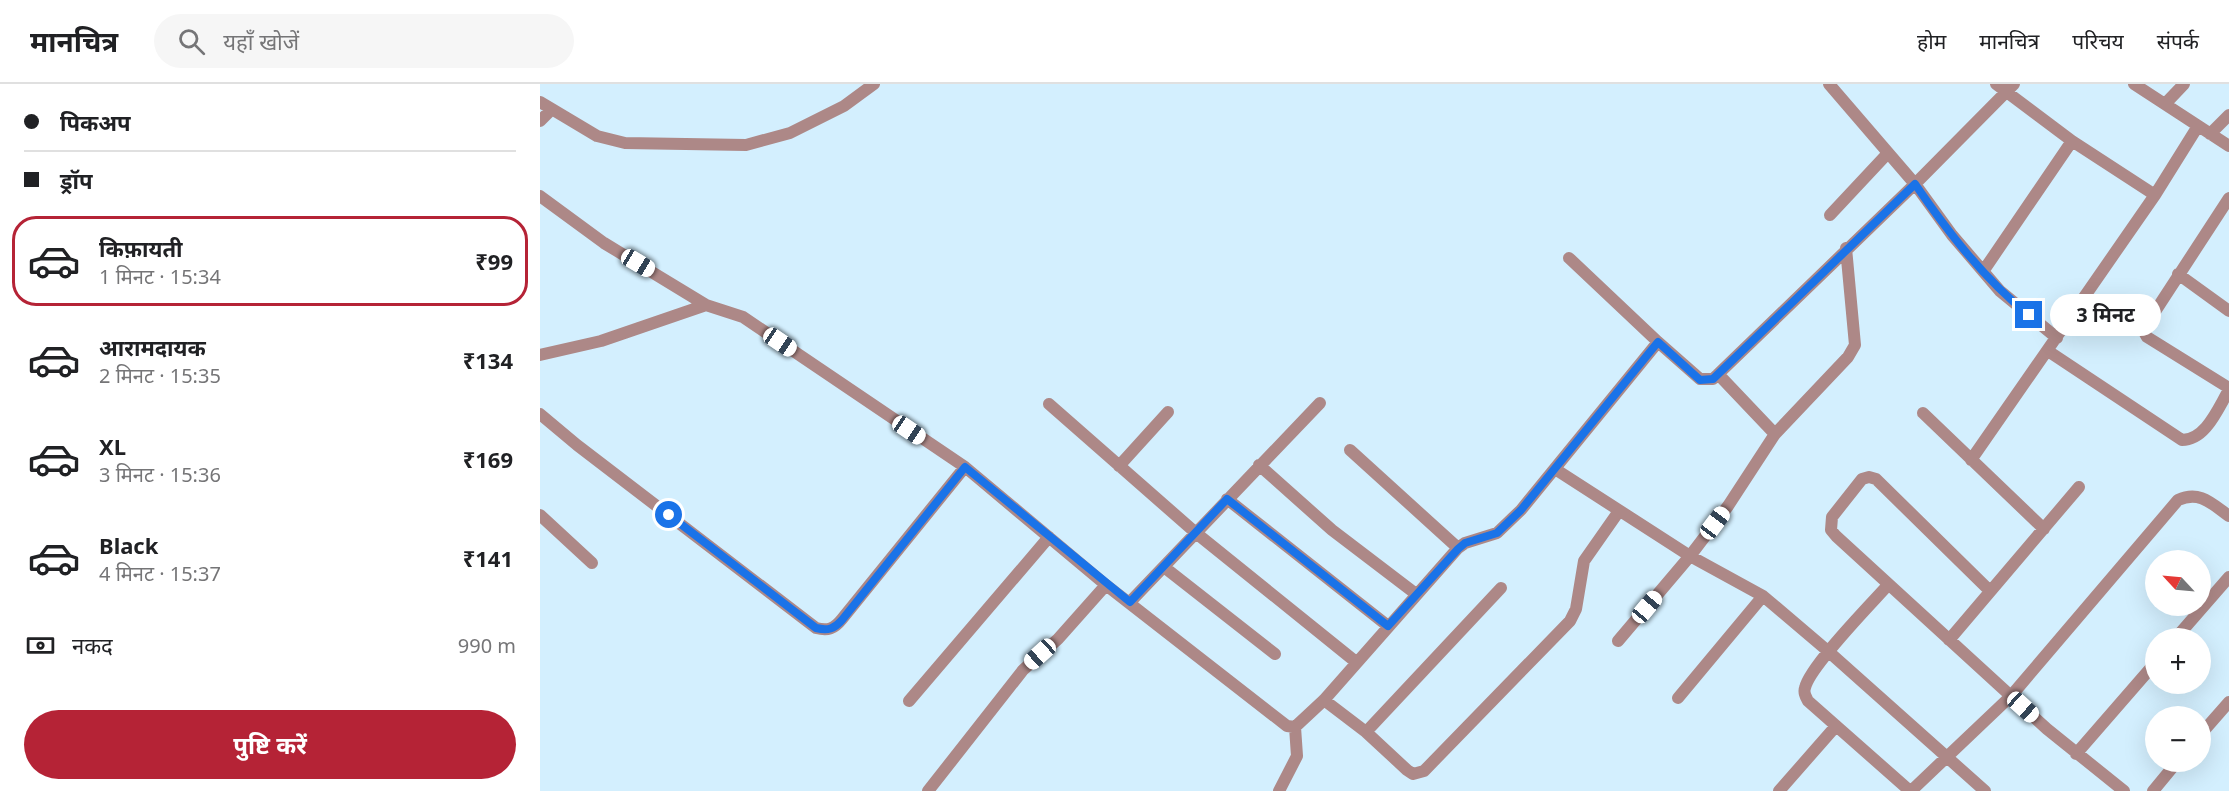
<!DOCTYPE html>
<html lang="hi">
<head>
<meta charset="utf-8">
<style>
  :root { --surface:#fff; --page:#f6f6f6; --text:#202124; --muted:#757577; --line:#e0e0e0; --accent:#b52336 }
  body { margin:0; font-family:"Noto Sans","Noto Sans Devanagari",sans-serif; background:var(--page); color:var(--text); height:100vh; display:flex; flex-direction:column; font-size:22px; white-space:nowrap }
  * { box-sizing:border-box; margin:0 }
  p { font-size:20px; color:var(--muted) }
  .icon { flex:none; width:33px; height:33px; fill:none; stroke:currentColor; stroke-width:2; stroke-linecap:round; stroke-linejoin:round }
  .map { position:relative; flex:1; overflow:hidden }
  .drawer { display:flex; flex-direction:column; background:var(--surface); width:540px }
  .drawer>* { flex:none }
  .hud { display:grid; align-content:center; height:132px; padding:0 24px; background:var(--surface) }
  .needle { width:39px; rotate:296deg }
  .tools { position:absolute; left:1605px; top:466px; display:grid; gap:12px }
  .tools a { display:grid; place-items:center; width:66px; height:66px; border-radius:50%; background:var(--surface); box-shadow:0 6px 24px #0002; font-size:30px }
  .end { position:absolute; width:27px; height:27px; margin:-14px; border:8px solid #1a73e8; background:#fff; box-shadow:0 0 0 3px #fff }
  .from { border-radius:50% }
  .bubble { position:absolute; height:42px; border-radius:21px; background:var(--surface); box-shadow:0 6px 24px #0002; font-size:20px; font-weight:700; line-height:42px; text-align:center }
  .car { position:absolute; width:18px; height:36px; margin:-18px -9px; border-radius:8px; box-shadow:0 0 4px 2px #0007; background:linear-gradient(#fff 24%,#345 0 40%,#fff 0 76%,#345 0 86%,#fff 0) }
  .hud b { display:flex; align-items:center; gap:21px; height:57px; font-size:22px }
  .hud b+b { border-top:2px solid var(--line) }
  .hud i { width:15px; height:15px; background:var(--text) }
  ul { padding:0; list-style:none }
  li { display:flex; align-items:center; gap:18px; height:90px; margin:0 12px 9px; padding:0 12px; border:3px solid transparent; border-radius:24px }
  li div { flex:1 }
  li b { display:block; font-size:22px }
  li em { font-style:normal; font-weight:700 }
  li.on { border-color:var(--accent) }
  li>.icon { width:54px; height:54px; stroke-width:1.5 }
  .pay { display:flex; align-items:center; gap:15px; height:66px; padding:0 24px; font-size:22px }
  .pay p { margin-inline-start:auto }
  .primary-button { display:flex; gap:12px; margin-top:auto; padding:12px 24px }
  .primary-button a { flex:1; height:69px; border-radius:36px; background:var(--accent); color:#fff; font-size:24px; font-weight:700; line-height:69px; text-align:center }
  header { display:flex; align-items:center; gap:36px; box-sizing:border-box; height:84px; padding:0 30px; background:var(--surface); border-bottom:2px solid var(--line) }
  header strong { font-size:28px }
  nav { display:flex; gap:33px; margin-inline-start:auto; font-size:21px }
  .search { width:420px; height:54px; background:var(--page); display:flex; align-items:center; gap:15px; box-sizing:border-box; padding:0 21px; border-radius:33px; color:var(--muted); font-size:22px }
  main { display:flex; flex:1; min-height:0 }
  .map>svg:first-child { display:block }
  .lines { fill:none; stroke-linecap:round; stroke-linejoin:round }
  .street { stroke:#ad8887; stroke-width:12 }
  .route { stroke:#1a73e8; stroke-width:8 }
</style>
</head>
<body>
<header>
<strong>मानचित्र</strong>
<div class="search"><svg class="icon" aria-label="search" viewBox="0 0 24 24"><circle cx="10" cy="10" r="6"/><path d="M15 15l6 6"/></svg>यहाँ खोजें</div>
<nav><a>होम</a><a>मानचित्र</a><a>परिचय</a><a>संपर्क</a></nav>
</header>
<main>
<section class="drawer">
<div class="hud">
<b><i class="from"></i>पिकअप</b>
<b><i></i>ड्रॉप</b>
</div>
<ul>
<li class="on"><svg class="icon" aria-label="car" viewBox="0 0 24 24"><path d="M5 17H2v-5l4-1 3-4h7l3 4 3 1v5h-3M9 17h6M6 11h13"/><circle cx="7" cy="17" r="2"/><circle cx="17" cy="17" r="2"/></svg><div><b>किफ़ायती</b><p>1 मिनट · 15:34</p></div><em>₹99</em></li>
<li><svg class="icon" aria-label="car" viewBox="0 0 24 24"><path d="M5 17H2v-5l4-1 3-4h7l3 4 3 1v5h-3M9 17h6M6 11h13"/><circle cx="7" cy="17" r="2"/><circle cx="17" cy="17" r="2"/></svg><div><b>आरामदायक</b><p>2 मिनट · 15:35</p></div><em>₹134</em></li>
<li><svg class="icon" aria-label="car" viewBox="0 0 24 24"><path d="M5 17H2v-5l4-1 3-4h7l3 4 3 1v5h-3M9 17h6M6 11h13"/><circle cx="7" cy="17" r="2"/><circle cx="17" cy="17" r="2"/></svg><div><b>XL</b><p>3 मिनट · 15:36</p></div><em>₹169</em></li>
<li><svg class="icon" aria-label="car" viewBox="0 0 24 24"><path d="M5 17H2v-5l4-1 3-4h7l3 4 3 1v5h-3M9 17h6M6 11h13"/><circle cx="7" cy="17" r="2"/><circle cx="17" cy="17" r="2"/></svg><div><b>Black</b><p>4 मिनट · 15:37</p></div><em>₹141</em></li>
</ul>
<div class="pay"><svg class="icon" aria-label="cash" viewBox="0 0 24 24"><path d="M3 7h18v10H3z"/><circle cx="12" cy="12" r="2"/></svg>नकद<p>990 m</p></div>
<div class="primary-button"><a>पुष्टि करें</a></div>
</section>
<div class="map">
<svg width="1689" height="707" viewBox="0 0 1689 707">
  <rect width="100%" height="100%" fill="#d3effe"/>
  <g class="lines">
    <!-- street -->
    <path class="street" d="M1289,0L1375,100L1412,151L1460,207L1517,254
      M1456,0L1532,57L1615,111
      M1594,0L1689,62
      M0,18L57,52L85,59L206,61L250,49L304,22L334,0
      M1625,20L1644,0
      M0,37L11,26
      M1670,50L1689,31
      M0,112L64,159L166,221
      M1689,114L1603,246L1607,253L1689,304
      M1290,131L1348,69
      M1029,174L1118,258
      M1444,186L1532,57
      M1638,190L1689,227
      M1508,267L1642,356C1666,356 1678,324 1689,306
      M0,271L61,257L166,221L203,233L425,383L566,501L747,642L755,643L784,616L918,464L925,459L957,449L981,426L1118,258L1160,295H1173L1375,100L1474,0
      M1178,290L1235,350
      M509,320L656,449L816,578
      M1383,329L1504,445
      M0,330L37,361L276,544C288,547 294,545 302,535L425,383
      M810,366L918,464
      M1431,376L1615,111L1658,42
      M719,381L792,446L876,510
      M579,382L628,328
      M1015,385L1150,472L1223,512L1289,568L1445,707
      M687,415L848,542
      M0,431L52,479
      M624,483L735,570
      M1348,501C1331,520 1269,583 1265,604C1263,609 1266,613 1268,617L1370,707
      M1449,506L1336,395L1329,393L1322,395L1292,433L1291,446L1296,452L1507,645L1584,707
      M590,518L780,319
      M1635,555L1689,493
      M1409,556L1539,403
      M1078,557L1150,472L1188,422L1235,350L1308,273L1315,261L1306,164
      M1138,614L1223,512
      M784,616L826,648L867,686L873,690L884,687L1030,537L1036,525L1044,477L1079,427
      M369,617L509,453
      M826,648L961,504
      M1660,651L1689,618
      M1536,670L1616,578
      M388,707L483,586L518,555L566,501
      M739,707L757,672L755,643
      M1239,707L1296,642
      M1371,707L1471,612L1638,416C1660,406 1672,420 1689,432
      M1613,707L1637,678"/>
  </g>
  <g class="lines">
    <!-- route -->
    <path class="route" d="M129,431L276,544C288,547 294,545 302,536L425,383L590,518L687,415L848,542L918,465L925,459L957,449L981,426L1118,258L1160,296L1173,295L1375,100C1408,148 1444,195 1489,231"/>
  </g>
</svg>
<div class="tools">
<a><svg class="needle" viewBox="-14 -14 28 28"><path d="M0-13l5 13h-10z" fill="#e53935"/><path d="M0 13l5-13h-10z" fill="#757577"/></svg></a>
<a>+</a>
<a>−</a>
</div>
<i class="end from" style="left:129px;top:431px"></i>
<i class="end" style="left:1489px;top:231px"></i>
<div class="bubble" style="left:1510px;top:210px;width:111px">3 मिनट</div>
<i class="car" style="left:98px;top:179px;rotate:121deg"></i>
<i class="car" style="left:240px;top:258px;rotate:124deg"></i>
<i class="car" style="left:369px;top:346px;rotate:124deg"></i>
<i class="car" style="left:1175px;top:439px;rotate:37deg"></i>
<i class="car" style="left:1107px;top:523px;rotate:40deg"></i>
<i class="car" style="left:500px;top:570px;rotate:228deg"></i>
<i class="car" style="left:1483px;top:623px;rotate:132deg"></i>
</div>
</main>
</body>
</html>
